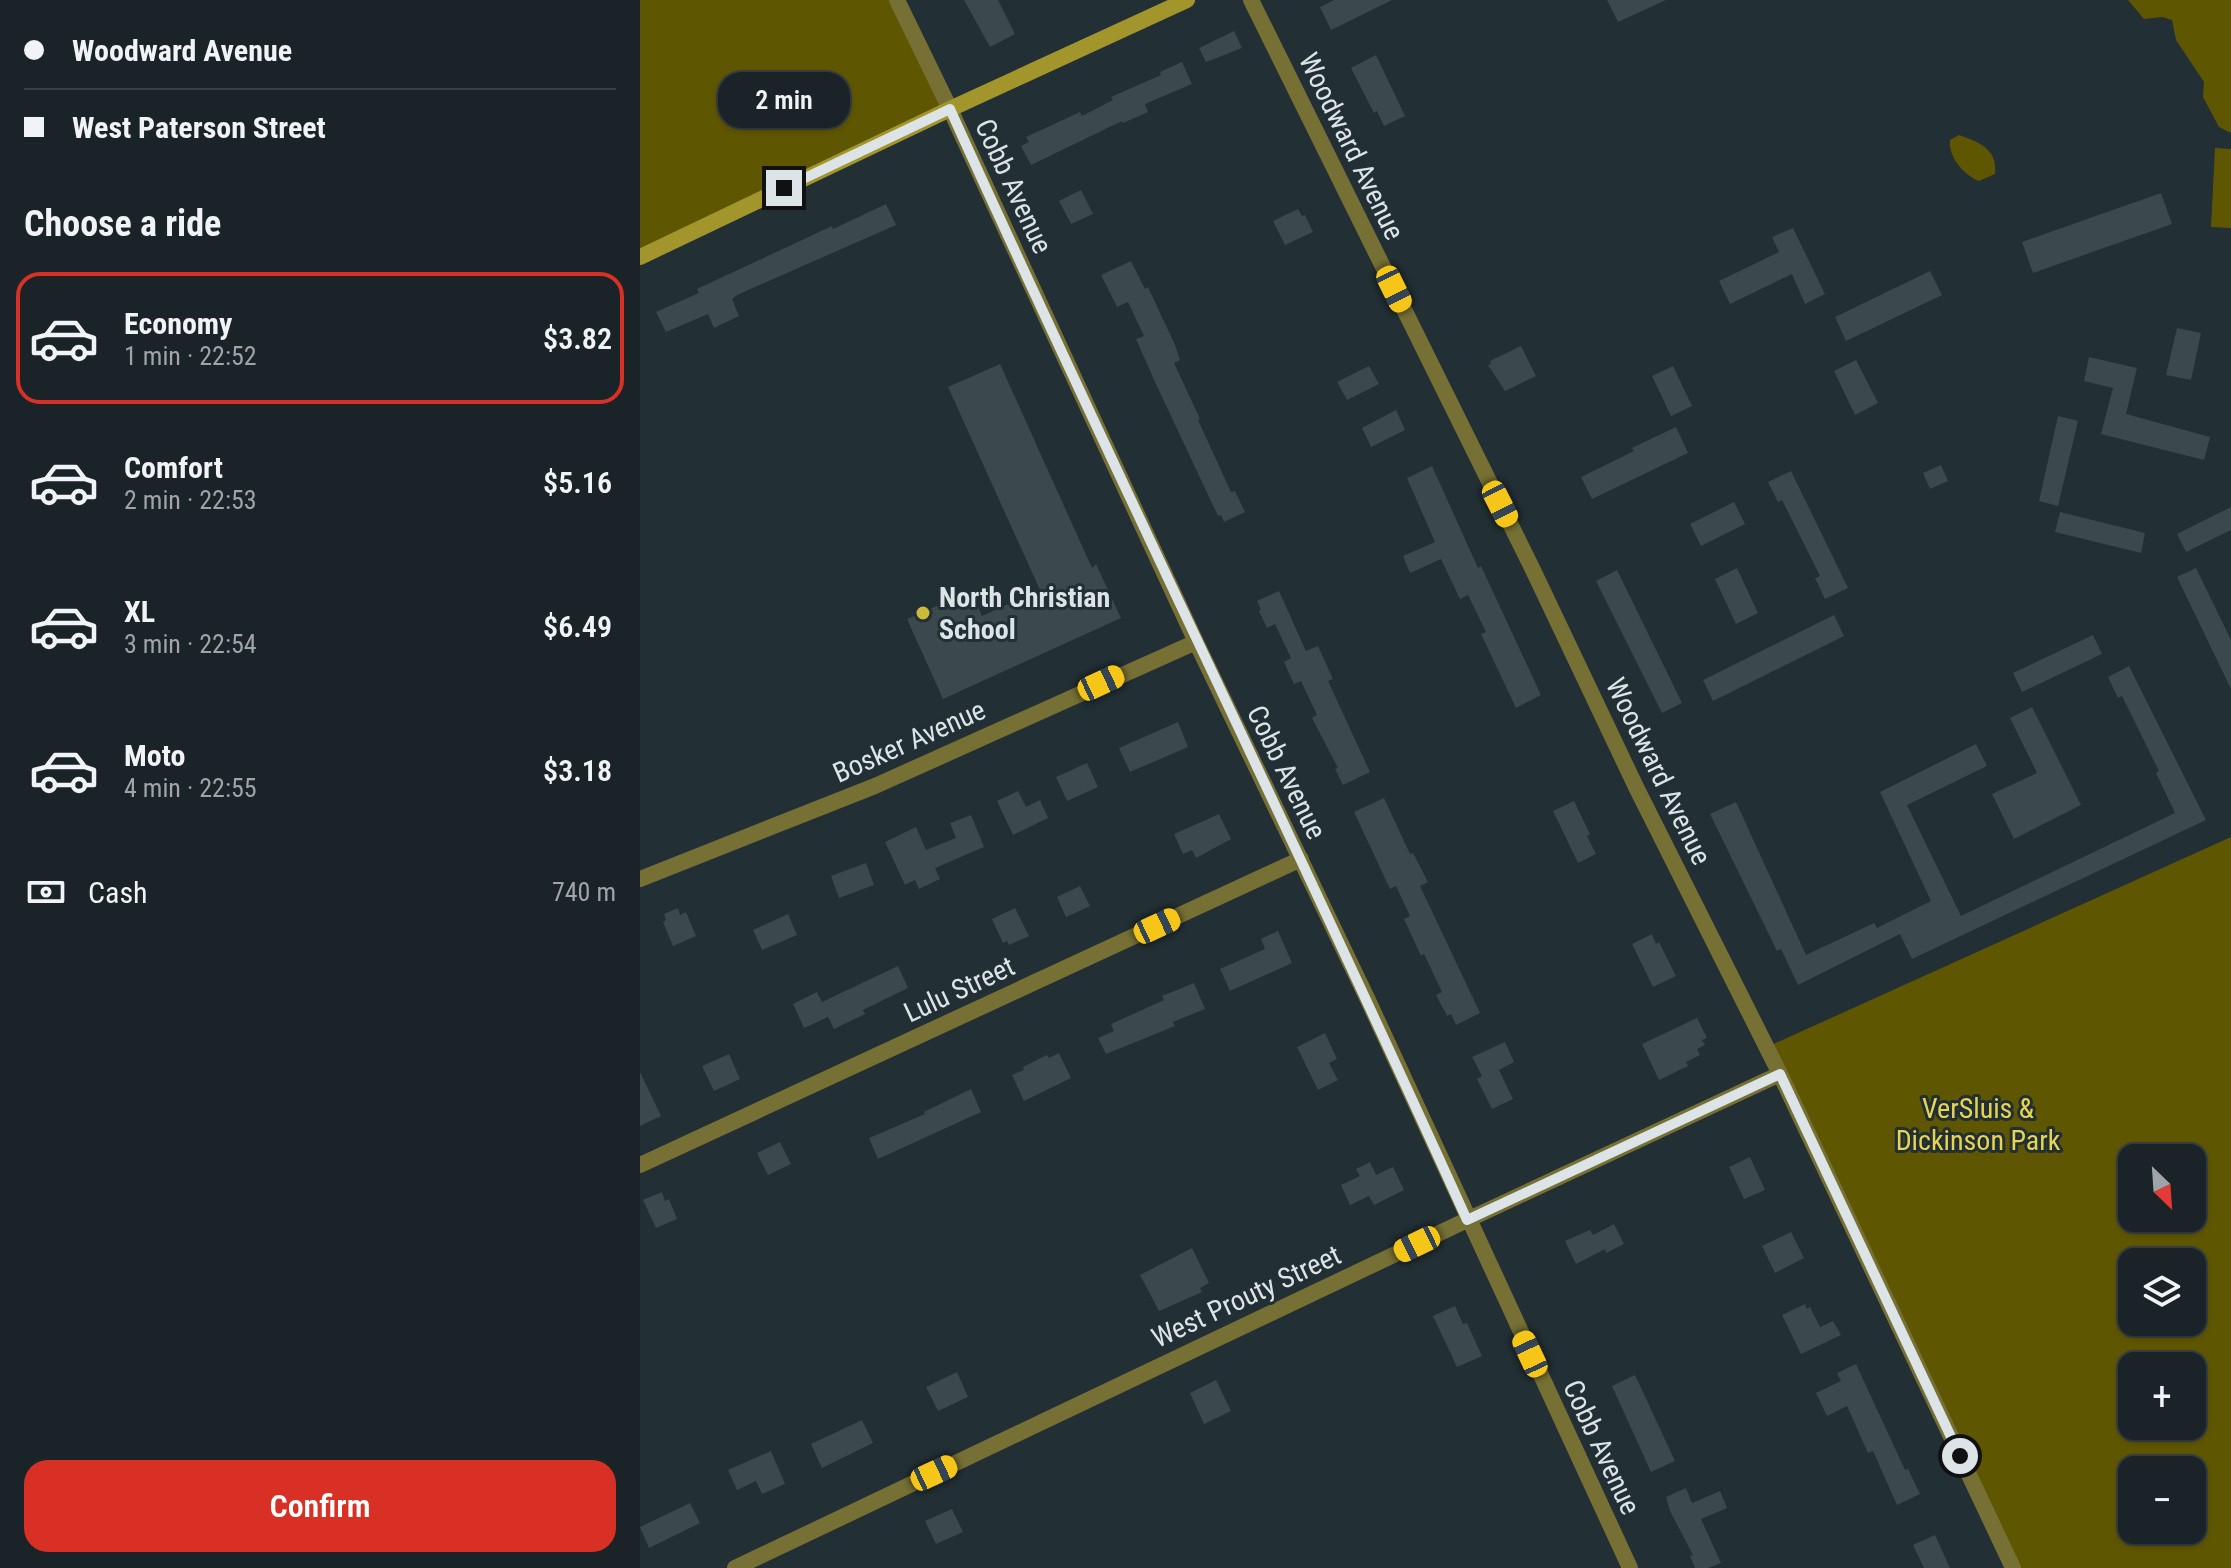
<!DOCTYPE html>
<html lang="en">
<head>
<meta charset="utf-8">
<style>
  :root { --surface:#1a2327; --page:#232b2f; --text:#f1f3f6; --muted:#9fa4a7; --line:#384044; --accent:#d93025 }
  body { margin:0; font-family:"Roboto Condensed",sans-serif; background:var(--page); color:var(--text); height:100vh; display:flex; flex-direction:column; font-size:30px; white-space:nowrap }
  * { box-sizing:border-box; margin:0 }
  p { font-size:26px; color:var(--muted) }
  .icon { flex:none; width:44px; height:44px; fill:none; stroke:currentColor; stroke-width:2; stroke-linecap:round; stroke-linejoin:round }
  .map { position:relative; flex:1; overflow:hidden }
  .side { display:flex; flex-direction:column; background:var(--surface); width:640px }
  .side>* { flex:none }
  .banner { display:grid; align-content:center; height:176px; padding:0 24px; background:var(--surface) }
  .needle { width:52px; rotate:155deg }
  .controls { position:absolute; left:1478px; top:1144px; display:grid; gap:16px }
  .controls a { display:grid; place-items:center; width:88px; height:88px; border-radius:16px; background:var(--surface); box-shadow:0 2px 6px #0004,0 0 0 2px var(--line); font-size:40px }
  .end { position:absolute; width:36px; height:36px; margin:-18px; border:10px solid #dce4e7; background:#111; box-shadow:0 0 0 4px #111 }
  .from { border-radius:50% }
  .bubble { position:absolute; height:56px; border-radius:24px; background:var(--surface); box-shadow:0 2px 6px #0004,0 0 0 2px var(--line); font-size:26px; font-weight:600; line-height:56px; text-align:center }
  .car { position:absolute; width:24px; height:48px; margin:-24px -12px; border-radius:10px; box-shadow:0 0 6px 2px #0007; background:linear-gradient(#f5c518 24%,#345 0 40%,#f5c518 0 76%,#345 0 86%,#f5c518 0) }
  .banner b { display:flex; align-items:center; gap:28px; height:76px; font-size:30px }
  .banner b+b { border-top:2px solid var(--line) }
  .banner i { width:20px; height:20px; background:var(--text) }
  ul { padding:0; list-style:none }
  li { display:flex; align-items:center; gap:24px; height:132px; margin:0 16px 12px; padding:0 8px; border:4px solid transparent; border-radius:24px }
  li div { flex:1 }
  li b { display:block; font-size:30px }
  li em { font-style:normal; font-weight:600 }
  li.active { border-color:var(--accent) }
  li>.icon { width:72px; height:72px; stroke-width:1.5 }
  h2 { padding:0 24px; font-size:36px; line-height:96px }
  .pay { display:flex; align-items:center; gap:20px; height:88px; padding:0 24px; font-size:30px }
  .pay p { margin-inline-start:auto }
  .button { display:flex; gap:16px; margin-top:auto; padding:16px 24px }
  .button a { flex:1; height:92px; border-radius:24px; background:var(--accent); color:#fff; font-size:32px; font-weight:600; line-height:92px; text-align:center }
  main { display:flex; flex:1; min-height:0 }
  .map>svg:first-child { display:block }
  .green { fill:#5f5602; fill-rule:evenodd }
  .building { fill:#3b484d }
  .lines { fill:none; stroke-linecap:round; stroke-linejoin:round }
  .street { stroke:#777034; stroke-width:16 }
  .secondary { stroke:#a1952c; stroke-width:16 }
  .route { stroke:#dce4e7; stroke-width:10 }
  .poi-dot { fill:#caba3a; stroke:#222f34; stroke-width:3 }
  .labels { text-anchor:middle; stroke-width:6; stroke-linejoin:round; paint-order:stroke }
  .street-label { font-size:28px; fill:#dce4e7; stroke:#222f34 }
  .poi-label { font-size:28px; font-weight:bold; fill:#dce4e7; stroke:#222f34; text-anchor:start }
  .park-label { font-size:28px; fill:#e5d551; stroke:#222f34 }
</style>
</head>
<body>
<main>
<section class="side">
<div class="banner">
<b><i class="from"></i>Woodward Avenue</b>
<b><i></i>West Paterson Street</b>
</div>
<h2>Choose a ride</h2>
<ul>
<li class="active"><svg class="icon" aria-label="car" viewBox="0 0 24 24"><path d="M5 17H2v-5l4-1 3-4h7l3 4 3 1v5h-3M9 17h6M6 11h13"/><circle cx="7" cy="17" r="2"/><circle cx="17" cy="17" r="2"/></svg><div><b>Economy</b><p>1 min · 22:52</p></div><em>$3.82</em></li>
<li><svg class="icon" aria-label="car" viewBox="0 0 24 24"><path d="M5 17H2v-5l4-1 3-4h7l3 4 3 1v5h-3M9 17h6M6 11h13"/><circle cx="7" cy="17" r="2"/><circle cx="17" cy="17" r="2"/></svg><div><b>Comfort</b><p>2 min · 22:53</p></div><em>$5.16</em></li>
<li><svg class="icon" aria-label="car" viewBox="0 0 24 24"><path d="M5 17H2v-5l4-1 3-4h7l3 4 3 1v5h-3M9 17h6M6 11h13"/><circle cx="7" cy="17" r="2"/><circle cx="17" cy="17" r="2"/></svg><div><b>XL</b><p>3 min · 22:54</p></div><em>$6.49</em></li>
<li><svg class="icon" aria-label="car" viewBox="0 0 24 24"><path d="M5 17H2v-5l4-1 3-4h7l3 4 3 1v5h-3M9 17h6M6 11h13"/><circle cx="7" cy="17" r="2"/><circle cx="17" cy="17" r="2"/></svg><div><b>Moto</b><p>4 min · 22:55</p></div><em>$3.18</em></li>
</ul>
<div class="pay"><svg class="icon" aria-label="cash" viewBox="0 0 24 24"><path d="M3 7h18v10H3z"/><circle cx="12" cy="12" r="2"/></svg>Cash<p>740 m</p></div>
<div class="button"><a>Confirm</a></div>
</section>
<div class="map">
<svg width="1591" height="1568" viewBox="0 0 1591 1568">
  <rect width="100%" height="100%" fill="#222f34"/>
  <!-- green -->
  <path class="green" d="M0,0H257L310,109L0,256Z
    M1488,0H1591V133L1579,127L1563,97L1564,82L1536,40L1532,20L1522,17L1504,19Z
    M1319,135C1339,142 1358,149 1355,174L1339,181C1324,175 1308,157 1310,140Z
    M1575,148L1591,149V228L1571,227Z
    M1591,837V1568H1374L1127,1047ZM1492,1158H1552V1218H1492ZM1492,1262H1552V1322H1492ZM1492,1366H1552V1426H1492ZM1492,1470H1552V1530H1492Z"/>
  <!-- building -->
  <path class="building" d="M324,0H358L375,34L350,47Z
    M694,0H752L691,30L680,7Z
    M967,0H1026L978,22Z
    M594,31L602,48L566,62L559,48Z
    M736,55L765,116L744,126L737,111L734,113L711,68Z
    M542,62L552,84L505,104L508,112L483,123L482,121L391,165L381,146L389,142L386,137L440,112L442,116L473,100L471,97L521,75L520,72Z
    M441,190L453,214L431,224L419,201Z
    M1521,193L1532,224L1393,273L1382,242Z
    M246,204L256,225L97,295L92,299L99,316L74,328L68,314L26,332L16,312L59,293L57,289L192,226L193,229Z
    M658,209L662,216L665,215L673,232L645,245L633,221Z
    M1153,228L1185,294L1165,304L1152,274L1090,304L1079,281L1139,252L1132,237Z
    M491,261L505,289L508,287L535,345L540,360L534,363L560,419L558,420L591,492L595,491L605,512L584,522L581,515L578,516L515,382L496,339L504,336L488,302L477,307L461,275Z
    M1290,271L1302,295L1206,341L1195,317Z
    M1537,328L1561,333L1551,380L1526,375Z
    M881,346L896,376L865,391L848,365L851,364L850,361Z
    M1449,357L1497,368L1486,414L1570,437L1564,460L1461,434L1473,388L1444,381Z
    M1216,360L1238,403L1215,415L1194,371Z
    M360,364L452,568L456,564L481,618L303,699L267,619L324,594L330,607L337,604L342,616L400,590L308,387Z
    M729,366L739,384L707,400L697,382Z
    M1033,366L1052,406L1031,416L1012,376Z
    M756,410L765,430L731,447L722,428Z
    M1418,416L1438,421L1418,506L1399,501Z
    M1036,427L1048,453L952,499L941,477L994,451L992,448Z
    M1301,465L1308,481L1290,489L1283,473Z
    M792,466L838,568L841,566L901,695L876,708L841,634L846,632L828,595L820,599L801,559L770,573L763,556L795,542L767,478Z
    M1151,471L1208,588L1185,599L1175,578L1180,576L1142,500L1138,502L1128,482Z
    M1094,502L1105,524L1061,546L1050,524Z
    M1591,507V530L1546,552L1537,534Z
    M1420,512L1505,533L1501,553L1415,532Z
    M1097,568L1118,613L1096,624L1075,579Z
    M1556,568L1591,640V689L1537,577Z
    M977,570L1042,703L1022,713L956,581Z
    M639,591L666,651L678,646L693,679L688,681L730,772L703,785L695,769L698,768L672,718L677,715L661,681L654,684L644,662L651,658L635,624L627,628L619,611L621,610L617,601Z
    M1194,615L1204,636L1073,701L1063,680Z
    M1453,635L1462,654L1382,692L1373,673Z
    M1489,666L1566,820L1272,959L1260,934L1158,985L1141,949L1137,951L1070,814L1096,802L1166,955L1234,923L1237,928L1291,901L1240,792L1336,744L1347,766L1267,805L1321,916L1535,813L1516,773L1519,771L1482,696L1478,698L1468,677Z
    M1392,707L1441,805L1374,839L1352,794L1397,773L1370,718Z
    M538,722L548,747L490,772L479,748Z
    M447,763L458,787L427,801L416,777Z
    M378,791L386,807L400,800L408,818L373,835L357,801Z
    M744,798L770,854L773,853L788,882L780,886L840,1013L816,1025L811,1014L807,1016L796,995L802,992L784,954L781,956L764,919L770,916L756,886L750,889L714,812Z
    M934,801L950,834L947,836L956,854L938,863L913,811Z
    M579,814L591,839L556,858L552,850L543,854L534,834Z
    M331,815L344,847L295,868L300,879L279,889L275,880L265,885L245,842L276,827L286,850L316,838L310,823Z
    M226,863L234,885L199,898L191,876Z
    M440,886L450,906L426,917L417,897Z
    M38,908L40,915L46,912L56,936L33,946L23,922L26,920L24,914Z
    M375,908L389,936L369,945L367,941L363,943L352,919Z
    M148,914L157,935L122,950L113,930Z
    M638,931L652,963L590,991L580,969L625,949L621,939Z
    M1012,934L1016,944L1019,942L1036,976L1013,987L992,944Z
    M258,966L268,988L223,1010L225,1014L194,1029L188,1017L164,1028L153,1004L177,992L182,1002Z
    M554,983L565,1009L533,1022L535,1026L466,1054L458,1038L474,1031L471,1024L524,1000L522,996Z
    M1057,1018L1067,1038L1062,1040L1065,1045L1057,1049L1060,1055L1046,1062L1048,1066L1019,1080L1002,1044Z
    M685,1033L697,1059L689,1063L698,1080L678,1090L657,1047Z
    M865,1042L874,1062L859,1070L873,1099L852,1109L837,1079L842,1076L832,1057Z
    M419,1053L431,1078L384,1101L372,1075L384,1070L383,1067L407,1055L409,1058Z
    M89,1054L100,1079L74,1091L62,1066Z
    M0,1072L21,1116L0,1126Z
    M331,1089L341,1112L238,1159L229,1138L285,1114L284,1112Z
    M140,1142L151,1164L128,1175L117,1153Z
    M1110,1157L1125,1190L1104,1199L1089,1167Z
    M730,1162L736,1175L753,1167L764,1190L734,1205L729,1196L710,1205L701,1185L720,1176L716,1169Z
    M22,1192L25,1201L29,1199L37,1219L16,1228L3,1200Z
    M974,1224L984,1244L966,1253L965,1249L936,1264L925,1241L950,1230L953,1235Z
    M1151,1232L1164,1258L1135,1273L1122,1246Z
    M552,1248L569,1283L560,1288L562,1292L519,1311L500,1275Z
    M1165,1304L1167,1309L1170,1307L1180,1327L1193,1321L1201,1335L1161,1354L1142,1315Z
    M815,1306L823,1324L827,1323L842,1356L817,1367L793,1316Z
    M1216,1364L1265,1470L1268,1469L1280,1494L1257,1505L1233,1451L1228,1453L1207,1406L1187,1416L1176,1393L1201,1381L1197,1373Z
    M317,1372L328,1397L298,1411L286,1387Z
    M995,1375L1035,1461L1011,1472L972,1386Z
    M576,1380L591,1411L564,1424L550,1393Z
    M222,1420L233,1443L182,1468L171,1444Z
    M131,1451L145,1484L122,1494L116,1481L97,1490L88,1470Z
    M1046,1488L1052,1503L1080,1491L1087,1508L1061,1519L1081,1563L1068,1568H1055L1050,1556L1053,1555L1030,1511L1026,1497Z
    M50,1503L60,1523L9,1548L0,1527Z
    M312,1509L323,1532L296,1544L285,1521Z
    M1295,1535L1310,1568H1284L1273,1545Z"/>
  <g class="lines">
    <!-- street -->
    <path class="street" d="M257,0L310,109L556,642L727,998L990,1568
      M611,0L893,570L996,787L1140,1074L1373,1568
      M0,879L235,786L556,642
      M0,1165L661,859
      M95,1568L827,1220L1140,1074"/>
    <!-- secondary -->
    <path class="secondary" d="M0,257L310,109L547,0"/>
  </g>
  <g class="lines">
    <!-- route -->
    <path class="route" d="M144,188L310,109C478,481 659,847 827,1220L1140,1074L1320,1456"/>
  </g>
  <!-- markers -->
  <circle class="poi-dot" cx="283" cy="613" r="8"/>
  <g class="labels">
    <!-- street labels -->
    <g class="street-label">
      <text transform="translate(712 146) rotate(64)" y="10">Woodward Avenue</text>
      <text transform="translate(374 186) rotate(65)" y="10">Cobb Avenue</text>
      <text transform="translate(269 741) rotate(-24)" y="10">Bosker Avenue</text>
      <text transform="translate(1019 771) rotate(64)" y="10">Woodward Avenue</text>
      <text transform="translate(647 772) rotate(64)" y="10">Cobb Avenue</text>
      <text transform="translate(319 989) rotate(-25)" y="10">Lulu Street</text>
      <text transform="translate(606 1296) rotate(-25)" y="10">West Prouty Street</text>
      <text transform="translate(962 1447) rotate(65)" y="10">Cobb Avenue</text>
    </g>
    <!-- poi labels -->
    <g class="poi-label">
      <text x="299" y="607">North Christian<tspan x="299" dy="32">School</tspan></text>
    </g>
    <!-- park labels -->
    <g class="park-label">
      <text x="1338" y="1118">VerSluis &amp;<tspan x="1338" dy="32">Dickinson Park</tspan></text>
    </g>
  </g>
</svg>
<div class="controls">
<a><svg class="needle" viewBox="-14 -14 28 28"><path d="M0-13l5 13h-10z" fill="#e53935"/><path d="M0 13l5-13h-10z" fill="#9fa4a7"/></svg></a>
<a><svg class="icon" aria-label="layers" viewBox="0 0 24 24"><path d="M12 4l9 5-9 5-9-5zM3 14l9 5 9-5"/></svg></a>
<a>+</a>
<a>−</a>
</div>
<i class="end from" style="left:1320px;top:1456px"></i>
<i class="end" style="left:144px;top:188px"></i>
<div class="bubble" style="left:78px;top:72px;width:132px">2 min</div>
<i class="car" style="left:754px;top:289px;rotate:154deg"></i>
<i class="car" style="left:860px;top:504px;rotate:153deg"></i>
<i class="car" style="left:461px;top:683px;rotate:65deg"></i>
<i class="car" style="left:517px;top:926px;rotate:65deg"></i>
<i class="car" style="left:777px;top:1244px;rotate:244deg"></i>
<i class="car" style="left:890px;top:1354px;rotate:335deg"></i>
<i class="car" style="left:294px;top:1473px;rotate:65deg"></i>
</div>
</main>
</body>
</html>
